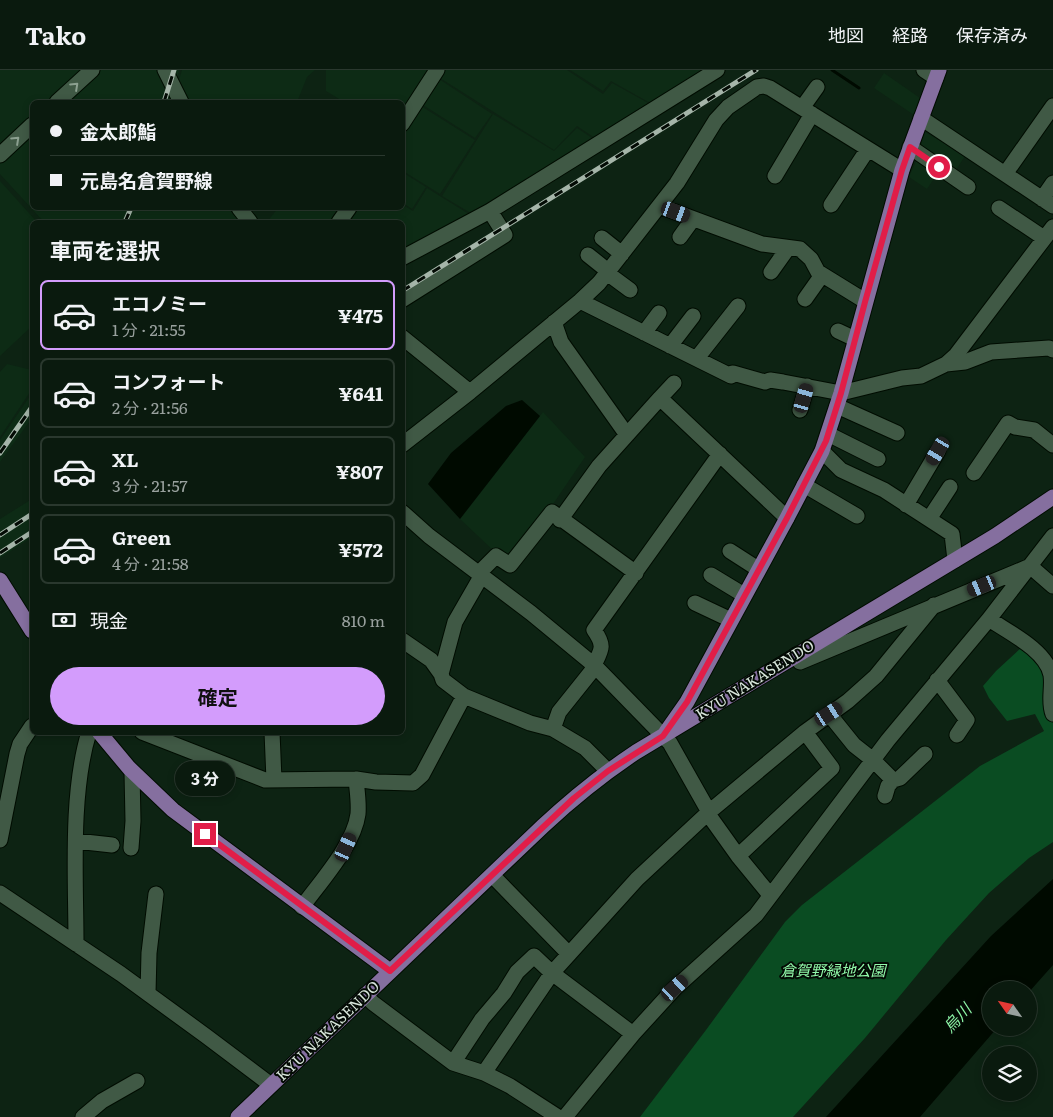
<!DOCTYPE html>
<html lang="ja">
<head>
<meta charset="utf-8">
<style>
  :root { --surface:#0a1a0e; --page:#18271c; --text:#f1f3f6; --muted:#99a19e; --line:#2a382e; --accent:#d39cfc }
  body { margin:0; font-family:Literata,"Noto Sans JP",serif; background:var(--page); color:var(--text); height:100vh; display:flex; flex-direction:column; font-size:19px; white-space:nowrap }
  * { box-sizing:border-box; margin:0 }
  p { font-size:16px; color:var(--muted) }
  .icon { flex:none; width:28px; height:28px; fill:none; stroke:currentColor; stroke-width:2; stroke-linecap:round; stroke-linejoin:round }
  .map { position:relative; flex:1; overflow:hidden }
  .side { position:absolute; left:30px; top:150px; width:375px; height:515px; display:flex; flex-direction:column; background:var(--surface); border-radius:8px; box-shadow:0 2px 8px #0003,0 0 0 1px var(--line) }
  .side>* { flex:none }
  .hud { position:absolute; left:30px; top:30px; width:375px; height:110px; border-radius:8px; box-shadow:0 2px 8px #0003,0 0 0 1px var(--line); display:grid; align-content:center; height:110px; padding:0 20px; background:var(--surface) }
  .needle { width:32px; rotate:304deg }
  .fabs { position:absolute; left:982px; top:911px; display:grid; gap:10px }
  .fabs a { display:grid; place-items:center; width:55px; height:55px; border-radius:50%; background:var(--surface); box-shadow:0 2px 8px #0003,0 0 0 1px var(--line); font-size:25px }
  .end { position:absolute; width:22px; height:22px; margin:-11px; border:6px solid #e11d48; background:#fff; box-shadow:0 0 0 2px #fff }
  .from { border-radius:50% }
  .bubble { position:absolute; height:35px; border-radius:18px; background:var(--surface); box-shadow:0 2px 8px #0003,0 0 0 1px var(--line); font-size:16px; font-weight:700; line-height:35px; text-align:center }
  .car { position:absolute; width:15px; height:30px; margin:-15px -8px; border-radius:6px; box-shadow:0 0 4px 1px #0007; background:linear-gradient(#222 24%,#8ab4d8 0 40%,#222 0 76%,#8ab4d8 0 86%,#222 0) }
  .hud b { display:flex; align-items:center; gap:18px; height:48px; font-size:19px }
  .hud b+b { border-top:1px solid var(--line) }
  .hud i { width:12px; height:12px; background:var(--text) }
  ul { padding:0; list-style:none }
  li { display:flex; align-items:center; gap:15px; height:70px; margin:0 10px 8px; padding:0 10px; border:2px solid var(--line); border-radius:8px }
  li div { flex:1 }
  li b { display:block; font-size:19px }
  li em { font-style:normal; font-weight:700 }
  li.on { border-color:var(--accent) }
  li>.icon { width:45px; height:45px; stroke-width:1.5 }
  h2 { padding:0 20px; font-size:22px; line-height:60px }
  .pay { display:flex; align-items:center; gap:12px; height:55px; padding:0 20px; font-size:19px }
  .pay p { margin-inline-start:auto }
  .action { display:flex; gap:10px; margin-top:auto; padding:10px 20px }
  .action a { flex:1; height:58px; border-radius:30px; background:var(--accent); color:#111; font-size:20px; font-weight:700; line-height:58px; text-align:center }
  header { display:flex; align-items:center; gap:30px; box-sizing:border-box; height:70px; padding:0 25px; background:var(--surface); border-bottom:1px solid var(--line) }
  header strong { font-size:24px }
  nav { display:flex; gap:28px; margin-inline-start:auto; font-size:18px }
  .map>svg:first-child { display:block }
  .built { fill:#0d2b15 }
  .green { fill:#0a4c22 }
  .water { fill:#000a00 }
  .lines { fill:none; stroke-linecap:round; stroke-linejoin:round }
  .stream { stroke:#000a00; stroke-width:3 }
  .minor-casing { stroke:#000c01; stroke-width:17 }
  .major-casing { stroke:#000c01; stroke-width:17 }
  .minor { stroke:#405945; stroke-width:15 }
  .major { stroke:#856f9f; stroke-width:15 }
  .rail-casing { stroke:#a5b5a9; stroke-width:5 }
  .rail { stroke:#030a04; stroke-width:3; stroke-dasharray:9; stroke-linecap:butt }
  .oneway { stroke:#8ca090 }
  .route { stroke:#e11d48; stroke-width:6 }
  .labels { text-anchor:middle; stroke-width:4; stroke-linejoin:round; paint-order:stroke }
  .street-label { font-size:15px; fill:#d8e6db; stroke:#030a04 }
  .park-label { font-size:15px; font-style:italic; fill:#92fbab; stroke:#030a04 }
  .water-label { font-size:16px; font-style:italic; fill:#8df6a6; stroke:#030a04 }
</style>
</head>
<body>
<header>
<strong>Tako</strong>
<nav><a>地図</a><a>経路</a><a>保存済み</a></nav>
</header>
<div class="map">
<svg width="1053" height="1047" viewBox="0 0 1053 1047">
  <rect width="100%" height="100%" fill="#0d2313"/>
  <!-- built -->
  <path class="built" d="M0,0H87L52,32H32V51L0,80Z
    M100,0H179L175,19L177,32H65Z
    M182,0H315L307,7L297,32H190L179,10Z
    M326,0H430L403,43L402,32H344L326,21Z
    M445,0H567L603,24L612,13L650,34L595,68L577,56L554,80L440,8Z
    M570,0H706L652,34L611,11L603,21Z
    M884,3L920,28L914,45L874,18Z
    M439,9L492,44L475,68L423,35Z
    M421,36L475,70L440,124L403,101L402,66Z
    M493,44L554,81L577,58L595,70L474,145L442,126Z
    M32,62V138H232L243,152H44L0,104V91Z
    M925,62L965,86L954,103L923,81L921,75Z
    M918,87L939,101L927,119L909,107Z
    M402,102L426,117L412,139L403,133Z
    M0,111L37,152H32V256L0,286Z
    M427,118L472,146L403,183L402,152H348L358,138H402L403,135L413,141Z
    M278,138H342L333,152H267Z
    M7,294L32,300V319L0,367V302Z
    M32,323V348L0,392V370Z
    M543,342L585,387L551,437L509,488L495,482L460,449Z
    M32,429V467L0,488V449Z"/>
  <!-- green -->
  <path class="green" d="M1022,577L1053,589V772L1029,788L989,823L946,870L865,968L793,1047H640L706,960L785,852L802,835L980,696L1044,661L1035,644L1007,651L989,628L983,616L996,601Z"/>
  <!-- water -->
  <path class="water" d="M522,330L540,346L460,449L428,414L451,383L506,336Z
    M1053,809V895L1029,922V920H991V958H997L920,1047H826L991,866Z"/>
  <g class="lines">
    <!-- stream -->
    <path class="stream" d="M832,0L859,18"/>
    <!-- minor casing -->
    <g class="minor-casing">
      <path id="minor" d="M165,0L181,32
        M924,0L936,8
        M57,32L92,0
        M802,38L817,17
        M921,48L1053,136
        M402,54L437,0
        M910,77L968,117
        M0,85L32,55
        M1005,104L1053,36
        M775,106L812,44
        M1042,129L1053,113
        M831,135L868,79
        M659,136L762,174L800,179L811,189L818,202L865,231
        M239,138L250,152
        M999,138L1044,168
        M339,152L349,138
        M680,167L693,149
        M602,168L622,184
        M588,185L608,201
        M402,188L490,141L717,0
        M771,202L788,178
        M607,203L630,220
        M805,229L822,205
        M402,230L505,165L490,141
        M580,231L731,306L733,303L765,312L770,310L783,312L841,323L902,308L921,306L946,294L965,292L991,282L1049,278L1053,280
        M554,252L561,272L627,365
        M838,261L855,269
        M644,263L659,243
        M402,267L470,322
        M670,276L693,246
        M697,288L738,236
        M946,294L956,285L1053,157
        M660,328L674,313
        M837,336L897,363
        M800,340L807,316
        M828,364L878,389
        M402,375L470,322L580,231L599,213L677,113L716,50L728,37L757,17L764,16L770,18L902,100
        M822,381L841,400L884,420L952,464L955,490
        M974,403L1008,353L1015,357L1034,360L1053,375
        M804,415L857,446
        M906,435L938,381
        M402,442L429,466L531,543L594,595L670,673L709,742
        M929,449L950,417
        M560,450L599,396L660,328L787,448
        M730,481L758,499
        M1030,496L1053,516
        M479,503L496,486L510,495L552,442L636,503
        M711,505L744,525
        M695,533L731,550
        M989,549C1008,562 1046,580 1051,605C1053,618 1048,632 1053,644
        M402,570L431,590L441,604L443,610L464,626L530,653L553,659L585,678L608,701
        M796,585L800,592L1028,497
        M594,595C602,579 605,576 594,560L720,384
        M441,604L455,552L482,505
        M937,610L967,650L957,665
        M829,644L854,675L873,690L893,710L888,716L885,726
        M553,659L559,642L595,597
        M142,662L265,710L356,709L376,712L413,713L422,705L464,626
        M272,662L274,710
        M893,710L900,708L925,684
        M708,744L738,786L770,825
        M0,770L17,684L20,674L32,656
        M76,771L112,775
        M131,778L133,751L132,702
        M738,786L832,698L805,662
        M492,805L568,883
        M0,823L121,904L206,966L271,1015
        M302,837C321,811 354,775 358,744C359,732 357,720 356,709
        M76,874C76,808 70,724 89,662
        M148,923L149,883L156,824
        M365,925L373,933L453,993L484,1003L510,1016L558,1047
        M453,993L482,949L504,923L517,902L534,886L552,903L633,964
        M484,1003L552,903L637,809L709,742L805,662L848,631L876,606L934,535
        M83,1047L102,1031L137,1011
        M565,1047L633,964L675,918L756,845L888,670L989,549L1053,466"/>
    </g>
    <!-- major casing -->
    <g class="major-casing">
      <path id="major" d="M0,510L32,561
        M99,662L129,698L173,740L390,901
        M666,662L687,632L787,448L822,381L841,323L902,100L939,0
        M238,1047L543,756C572,729 603,704 636,682L995,466L1053,427"/>
    </g>
    <!-- minor -->
    <use href="#minor" class="minor"/>
    <!-- major -->
    <use href="#major" class="major"/>
    <!-- rail casing -->
    <g class="rail-casing">
      <path id="rail" d="M164,32L174,0
        M125,152L131,138
        M402,221L756,0
        M0,383L32,337
        M0,465L32,444
        M0,483L32,462"/>
    </g>
    <!-- rail -->
    <use href="#rail" class="rail"/>
  </g>
  <!-- one-way arrows -->
  <defs><path id="oneway-chevron" d="M-2-3.5L2.5 0L-2 3.5" fill="none" stroke-width="1.6" stroke-linecap="round" stroke-linejoin="round" transform="scale(1.25)"/></defs>
  <g class="oneway">
    <use href="#oneway-chevron" transform="translate(75 16) rotate(-43)"/>
    <use href="#oneway-chevron" transform="translate(16 70) rotate(-43)"/>
  </g>
  <g class="lines">
    <!-- route -->
    <path class="route" d="M205,764L390,901L574,728L608,701L663,666L687,632L787,448L826,371L841,323L865,232L902,100L910,77L939,97"/>
  </g>
  <g class="labels">
    <!-- street labels -->
    <g class="street-label">
      <text transform="translate(755 610) rotate(-32)" y="5">KYU NAKASENDO</text>
      <text transform="translate(328 961) rotate(-44)" y="5">KYU NAKASENDO</text>
    </g>
    <!-- park labels -->
    <g class="park-label">
      <text x="833" y="906">倉賀野緑地公園</text>
    </g>
    <!-- water labels -->
    <g class="water-label">
      <text transform="translate(957 948) rotate(-47)" y="6">烏川</text>
    </g>
  </g>
</svg>
<div class="fabs">
<a><svg class="needle" viewBox="-14 -14 28 28"><path d="M0-13l5 13h-10z" fill="#e53935"/><path d="M0 13l5-13h-10z" fill="#99a19e"/></svg></a>
<a><svg class="icon" aria-label="layers" viewBox="0 0 24 24"><path d="M12 4l9 5-9 5-9-5zM3 14l9 5 9-5"/></svg></a>
</div>
<i class="end from" style="left:939px;top:97px"></i>
<i class="end" style="left:205px;top:764px"></i>
<div class="bubble" style="left:175px;top:691px;width:60px">3 分</div>
<i class="car" style="left:676px;top:142px;rotate:110deg"></i>
<i class="car" style="left:804px;top:328px;rotate:16deg"></i>
<i class="car" style="left:938px;top:381px;rotate:211deg"></i>
<i class="car" style="left:982px;top:516px;rotate:248deg"></i>
<i class="car" style="left:829px;top:644px;rotate:57deg"></i>
<i class="car" style="left:346px;top:777px;rotate:24deg"></i>
<i class="car" style="left:675px;top:918px;rotate:48deg"></i>
<div class="hud">
<b><i class="from"></i>金太郎鮨</b>
<b><i></i>元島名倉賀野線</b>
</div>
<section class="side">
<h2>車両を選択</h2>
<ul>
<li class="on"><svg class="icon" aria-label="car" viewBox="0 0 24 24"><path d="M5 17H2v-5l4-1 3-4h7l3 4 3 1v5h-3M9 17h6M6 11h13"/><circle cx="7" cy="17" r="2"/><circle cx="17" cy="17" r="2"/></svg><div><b>エコノミー</b><p>1 分 · 21:55</p></div><em>¥475</em></li>
<li><svg class="icon" aria-label="car" viewBox="0 0 24 24"><path d="M5 17H2v-5l4-1 3-4h7l3 4 3 1v5h-3M9 17h6M6 11h13"/><circle cx="7" cy="17" r="2"/><circle cx="17" cy="17" r="2"/></svg><div><b>コンフォート</b><p>2 分 · 21:56</p></div><em>¥641</em></li>
<li><svg class="icon" aria-label="car" viewBox="0 0 24 24"><path d="M5 17H2v-5l4-1 3-4h7l3 4 3 1v5h-3M9 17h6M6 11h13"/><circle cx="7" cy="17" r="2"/><circle cx="17" cy="17" r="2"/></svg><div><b>XL</b><p>3 分 · 21:57</p></div><em>¥807</em></li>
<li><svg class="icon" aria-label="car" viewBox="0 0 24 24"><path d="M5 17H2v-5l4-1 3-4h7l3 4 3 1v5h-3M9 17h6M6 11h13"/><circle cx="7" cy="17" r="2"/><circle cx="17" cy="17" r="2"/></svg><div><b>Green</b><p>4 分 · 21:58</p></div><em>¥572</em></li>
</ul>
<div class="pay"><svg class="icon" aria-label="cash" viewBox="0 0 24 24"><path d="M3 7h18v10H3z"/><circle cx="12" cy="12" r="2"/></svg>現金<p>810 m</p></div>
<div class="action"><a>確定</a></div>
</section>
</div>
</body>
</html>
